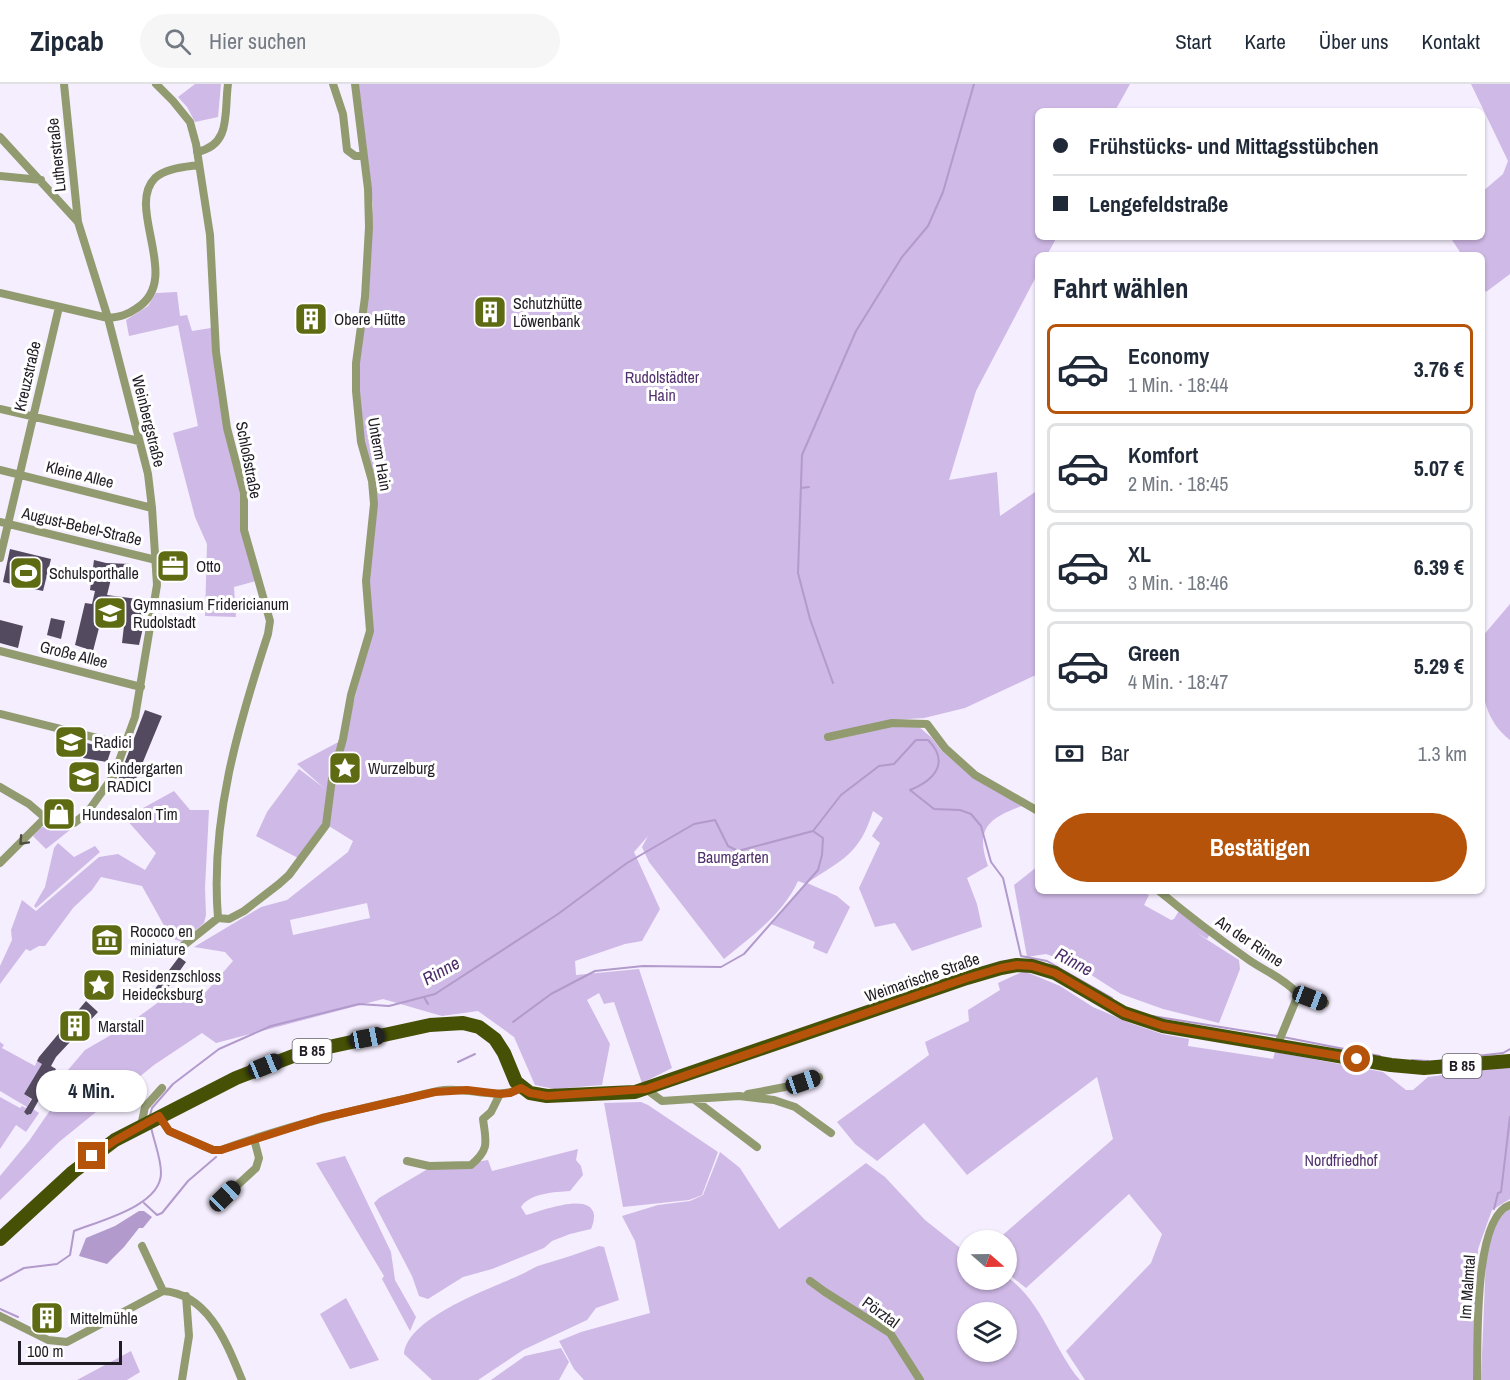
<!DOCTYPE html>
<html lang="de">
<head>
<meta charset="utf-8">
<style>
  :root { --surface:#fff; --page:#f6f6f7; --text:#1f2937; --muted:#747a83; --line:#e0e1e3; --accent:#b45309 }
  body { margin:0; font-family:"Archivo Narrow",sans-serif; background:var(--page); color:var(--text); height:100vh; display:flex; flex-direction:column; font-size:22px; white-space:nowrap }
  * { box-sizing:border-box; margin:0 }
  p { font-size:20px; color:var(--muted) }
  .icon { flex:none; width:33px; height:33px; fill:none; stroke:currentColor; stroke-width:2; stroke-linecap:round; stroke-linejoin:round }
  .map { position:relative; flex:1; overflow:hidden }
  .sheet { position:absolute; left:1035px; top:168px; width:450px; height:642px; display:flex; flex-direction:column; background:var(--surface); border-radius:9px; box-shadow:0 2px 4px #0004 }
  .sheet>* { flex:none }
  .guide { position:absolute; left:1035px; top:24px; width:450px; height:132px; border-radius:9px; box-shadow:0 2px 4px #0004; display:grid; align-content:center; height:132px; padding:0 18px; background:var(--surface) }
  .needle { width:39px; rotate:110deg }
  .buttons { position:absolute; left:957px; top:1146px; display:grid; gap:12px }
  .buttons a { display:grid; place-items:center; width:60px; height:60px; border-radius:50%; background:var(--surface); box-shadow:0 2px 4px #0004; font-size:30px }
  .scale { position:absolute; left:18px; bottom:15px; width:104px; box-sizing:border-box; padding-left:6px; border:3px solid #201c24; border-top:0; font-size:16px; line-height:21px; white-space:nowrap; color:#201c24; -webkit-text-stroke:4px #fff; paint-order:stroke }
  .end { position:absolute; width:27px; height:27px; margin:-14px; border:8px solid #b45309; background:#fff; box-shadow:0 0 0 3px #fff }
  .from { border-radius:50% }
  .bubble { position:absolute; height:42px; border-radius:21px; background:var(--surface); box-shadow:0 2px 4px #0004; font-size:20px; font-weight:700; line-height:42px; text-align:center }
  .car { position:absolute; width:18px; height:36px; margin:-18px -9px; border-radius:8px; box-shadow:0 0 4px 2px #0007; background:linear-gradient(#222 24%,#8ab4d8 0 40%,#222 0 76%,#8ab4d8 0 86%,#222 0) }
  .guide b { display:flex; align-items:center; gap:21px; height:57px; font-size:22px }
  .guide b+b { border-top:2px solid var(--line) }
  .guide i { width:15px; height:15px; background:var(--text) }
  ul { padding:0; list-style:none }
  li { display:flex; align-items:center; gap:18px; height:90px; margin:0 12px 9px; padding:0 6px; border:3px solid var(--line); border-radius:9px }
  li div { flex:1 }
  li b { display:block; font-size:22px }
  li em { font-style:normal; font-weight:700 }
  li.current { border-color:var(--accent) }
  li>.icon { width:54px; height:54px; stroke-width:1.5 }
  h2 { padding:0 18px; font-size:27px; line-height:72px }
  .pay { display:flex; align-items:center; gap:15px; height:66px; padding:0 18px; font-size:22px }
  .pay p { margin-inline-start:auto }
  .cta { display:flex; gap:12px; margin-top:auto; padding:12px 18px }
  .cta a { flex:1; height:69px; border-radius:36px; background:var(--accent); color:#fff; font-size:24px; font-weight:700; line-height:69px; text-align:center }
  header { display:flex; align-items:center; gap:36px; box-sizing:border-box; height:84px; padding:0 30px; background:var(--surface); border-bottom:2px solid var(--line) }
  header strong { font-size:28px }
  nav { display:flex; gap:33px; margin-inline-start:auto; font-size:21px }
  .search { width:420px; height:54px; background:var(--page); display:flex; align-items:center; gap:15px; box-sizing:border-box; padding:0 21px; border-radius:33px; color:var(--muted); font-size:22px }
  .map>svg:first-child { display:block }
  .green { fill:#cfb9e6; fill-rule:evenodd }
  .water { fill:#b29acc }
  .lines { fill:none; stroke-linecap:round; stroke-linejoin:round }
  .stream { stroke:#b29acc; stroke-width:2 }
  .building { fill:#544a5f }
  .street { stroke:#929b70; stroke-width:8 }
  .primary { stroke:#475105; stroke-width:14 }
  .oneway { stroke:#4e4f42 }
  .route { stroke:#b45309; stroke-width:8 }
  .labels { text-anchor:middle; stroke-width:6; stroke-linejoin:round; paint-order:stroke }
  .shield { fill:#fff; stroke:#636066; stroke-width:1.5 }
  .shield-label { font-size:15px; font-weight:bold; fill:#201c24 }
  .street-label { font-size:16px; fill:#201c24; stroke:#fff }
  .poi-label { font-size:16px; fill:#201c24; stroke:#fff; text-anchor:start }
  .park-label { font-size:16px; fill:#52316f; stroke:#fff }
  .water-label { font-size:18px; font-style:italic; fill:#4e2d6b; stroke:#fff }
</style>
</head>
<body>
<header>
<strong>Zipcab</strong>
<div class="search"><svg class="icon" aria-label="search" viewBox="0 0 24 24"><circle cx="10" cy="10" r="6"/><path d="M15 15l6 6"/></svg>Hier suchen</div>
<nav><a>Start</a><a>Karte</a><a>Über uns</a><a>Kontakt</a></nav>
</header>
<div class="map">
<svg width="1510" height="1296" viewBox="0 0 1510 1296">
  <rect width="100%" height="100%" fill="#f5eefe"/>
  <!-- green -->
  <path class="green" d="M195,0H221L218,33L195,38L187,23L178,13Z
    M357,0H1130L1115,27H1038V153H1057L1047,171H1038V189L976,307L949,396L997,388L1000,432L1038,406V590L965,624L924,634L892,636L833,656L892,642L919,643L932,654L941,666L972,693L1022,722C988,734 975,745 988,782L967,794L977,820L982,843L912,867L895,839L875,843L859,804L880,759L872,752L883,734L873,727C859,771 843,775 807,799L837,812L850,823L827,870L813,864L815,858L771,840L806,800L798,797C783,830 752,852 724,875L649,778L642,763L648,752L634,768L660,825L642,857L625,860L575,877L576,891L639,885L672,984L642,999L614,918L604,920L599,909L587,916L610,960L602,1001L554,1005L535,1001L514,953L478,927L442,932L383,915L216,959L202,949L154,981L59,1058L0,1116V1092L29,1057L53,1022L56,1000L85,966L123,944L167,912L197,918L233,877L225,868L194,863L261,823L287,816L348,768L353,757L324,739L298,774L256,752L267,728L299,685L324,704L297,680L344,655L372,547L368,509L375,438L363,352L358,284L373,121ZM367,819L370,834L293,851L290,836Z
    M1471,0H1510V190L1486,208L1482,201V171H1462L1450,153H1482V108L1503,90L1508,77Z
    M177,208L180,232L187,231L192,247L211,244L256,497L234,503L236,533L205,532L207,460L195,433L173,349L198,342L178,241L129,252L126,236L148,222L156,209Z
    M1510,520V656C1476,629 1482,591 1482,553Z
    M174,707L190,726H209L205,804L206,831L204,839L182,858L171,854L142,802L101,793L92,806L73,824L45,862H39L30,867L26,865L0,900V882L12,856L11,846L22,816L36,827L99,773L118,770L145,786L156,769L125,734Z
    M48,741L75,742L46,765L33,752L40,744Z
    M58,759L74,773L95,762L100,768L36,824L34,822L45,803L54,764Z
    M1038,782V807H1139L1149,811L1144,821L1171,836L1174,835L1180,825L1210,850L1207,855L1195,848L1239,876L1240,885L1219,939L1163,925L1121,910L1074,880L1046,870L1027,873L1014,801Z
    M1024,887L1060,902L1093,923L1130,939L1162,950L1189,955L1188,962L1273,975L1275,968L1383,988L1406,1006H1413L1428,993L1510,982V1115L1492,1126L1478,1165L1475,1296H1085L1066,1267L1151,1179L1162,1150L1129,1110L1026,1204L1007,1189L1006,1156H997L1113,1055L1097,993L967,1091L924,1039L877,1077L855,1060L837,1038L929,971L925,958L969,937L968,926L1000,906L998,899Z
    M0,958L4,961L2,964L35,982L37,977L43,979L24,1010L31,1015L27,1023L0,1007Z
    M0,1013L20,1024L22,1022L26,1024L24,1028L27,1031H30L33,1025L39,1029L26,1048L16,1041L0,1065Z
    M641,1018L648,1021L718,1068L702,1111L689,1116L623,1123L604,1019Z
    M578,1065L576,1076L581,1082L583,1091L570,1107C555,1108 530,1109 521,1123L526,1131C541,1127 591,1107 594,1131C594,1137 593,1140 591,1145L570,1150L552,1157L544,1164L492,1185L463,1193L428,1215L419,1212L412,1192L374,1119L379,1114L426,1086L488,1076L492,1087Z
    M720,1068L740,1084L779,1145L866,1079L885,1093L925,1136L959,1163L967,1175L968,1196H1006L1007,1193C1043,1218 1052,1263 1080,1296H584L574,1285L559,1257L581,1248L650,1229L635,1157L622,1132L658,1121L690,1117L703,1111ZM968,1228H1006V1268H968Z
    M345,1072L391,1168L395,1196L416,1233L410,1247L382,1195L384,1192L316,1079Z
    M1510,1125V1296H1481L1486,1173L1497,1134Z
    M599,1162L604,1163L619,1216L596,1224L587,1236L523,1266L478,1296H432L404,1270C407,1233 492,1204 520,1191C527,1188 534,1183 541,1181C561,1175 580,1169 599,1162Z
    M346,1214L379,1276L350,1285L320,1230Z
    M561,1264L569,1278L559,1296H491L525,1272Z
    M131,1267L140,1288L127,1296H77Z"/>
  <!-- water -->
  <path class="water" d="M139,1127H144L152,1133L143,1144H139L124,1163L107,1180L79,1172L86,1154L115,1142Z"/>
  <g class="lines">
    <!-- stream -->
    <path class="stream" d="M801,404L809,403
      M833,599L810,535L798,489L802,371L856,247L902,173L928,142L943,108L974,0
      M424,913L428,920
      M1152,932L1277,952
      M513,938L551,910L595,887L643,882L721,883L744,870L818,786L822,771L823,754L813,747
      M1283,953L1380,972
      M1412,976L1428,977
      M1442,976L1503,969L1510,965
      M458,978L475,970
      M150,1031L152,1024L173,1000L219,965L271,942L359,920L389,922L435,910L558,830L627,779L694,740L715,736L728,762L738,767L813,747L841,711L879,682L894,680L916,656H928C950,678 935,696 910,706L934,725L960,726L971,730L981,742L991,778L1003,794L1021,872L1047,877L1112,914
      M144,1119L157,1131L162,1129L188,1097L216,1073
      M1494,1125L1498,1109L1501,1108L1510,1033
      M0,1197L24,1184L57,1180L70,1171L74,1147C99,1137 161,1122 161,1089C161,1074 154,1058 151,1043
      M0,1225L18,1233"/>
  </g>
  <!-- building -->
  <path class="building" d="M10,465L51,475L43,507L3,498Z
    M94,476L106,479L130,480L128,492H121L113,487L107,511L145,516L143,531H146L139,561L122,559L126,524L105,521L93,567L75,561L85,519L92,520L95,507L90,506Z
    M51,534L65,537L61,555L47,551Z
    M0,536L23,542L18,564L0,559Z
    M145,626L162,632L133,702L118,696Z
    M87,659L111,666L107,678L83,674Z
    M179,873L186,878L169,902L159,914L151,910Z
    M86,917L98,928L56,973L51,982L56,985L31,1030L27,1031L24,1028L32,1015L24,1010L42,980L37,977L39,973Z
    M42,1220L57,1224L53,1243L38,1240Z"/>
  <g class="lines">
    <!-- street -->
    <path class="street" d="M64,0L78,138
      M156,0L173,17L190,38L196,60L210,151L216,268L227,344L244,409V446L270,537L268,550C238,642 210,736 218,834
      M333,0L343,30L347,66L355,72H363
      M0,53L78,138L108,234L148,390L152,424L157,501L135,633L114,691L87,729L74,739L50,738L29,720L0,703
      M197,68C232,61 224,28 228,0
      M0,92L41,96
      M0,209L108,234C120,233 127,231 137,224C183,195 125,124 155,94C166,84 185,83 199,81
      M0,325L139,357
      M0,386L152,424
      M0,438L156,476
      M0,474L59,223
      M0,567L141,603
      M0,630L125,661
      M828,653L892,639L927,640L945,664L975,691L1038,727
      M0,779L45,734
      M1159,807C1188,831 1218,854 1249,876C1265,887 1283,894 1296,908V916L1277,962
      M179,865L218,834L229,835L244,827L279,800L289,791L326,741L332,695L343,655L351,611L370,547L366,497L374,420L372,397L361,358L356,307V279L365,213L369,143L368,105L355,0
      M1296,908L1325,919
      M646,1005L662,1017L739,1012L774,1016L795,1023L831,1049
      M748,1010L785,1003L819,993
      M695,1016L757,1063
      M159,1032L169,1047L213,1066H221C278,1045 336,1030 395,1017C411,1014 428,1008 444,1006C469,1003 498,1017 521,1004
      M141,1042L145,1023L162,1004
      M407,1077L429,1082L471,1081C490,1065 486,1058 483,1035L491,1028L500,1010
      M219,1118L256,1084L259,1074L254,1055
      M142,1162L163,1207
      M810,1197L825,1208L890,1249L920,1296
      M0,1232L48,1256L67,1258L163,1207C209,1210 227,1260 242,1296
      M182,1296L189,1252L186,1212
      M1477,1296C1478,1261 1473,1133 1510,1121"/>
    <!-- primary -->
    <path class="primary" d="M0,1155L73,1088L115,1056L236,994L301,969L430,941L463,939L479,943L495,955L504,969L516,998L530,1009L547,1012L635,1008L967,894L1001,884L1017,881L1032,882L1055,889L1124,929L1163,942L1391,981L1424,984L1510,977"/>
  </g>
  <!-- one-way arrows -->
  <defs><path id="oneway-chevron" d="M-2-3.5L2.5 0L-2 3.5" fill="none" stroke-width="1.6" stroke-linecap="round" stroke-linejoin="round" transform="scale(1.5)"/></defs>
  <use class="oneway" href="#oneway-chevron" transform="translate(23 757) rotate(133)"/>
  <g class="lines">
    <!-- route -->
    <path class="route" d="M92,1072L116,1056L159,1032L169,1047L213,1066H221L322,1034L435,1008L467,1006L500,1010L510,1009L521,1004L530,1009L547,1012L646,1005L967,894L1001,884L1017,881L1032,882L1055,889L1124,929L1163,942L1357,975"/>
  </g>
  <!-- icons -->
  <defs>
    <g id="building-square" transform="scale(1.725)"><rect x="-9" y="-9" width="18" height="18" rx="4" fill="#5f6b13" stroke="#fff"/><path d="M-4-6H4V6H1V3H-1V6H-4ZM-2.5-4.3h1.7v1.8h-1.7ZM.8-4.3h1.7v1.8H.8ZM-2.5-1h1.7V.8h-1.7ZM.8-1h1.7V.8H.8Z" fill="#fff"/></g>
    <g id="office-square" transform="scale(1.725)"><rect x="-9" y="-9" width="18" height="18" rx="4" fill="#5f6b13" stroke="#fff"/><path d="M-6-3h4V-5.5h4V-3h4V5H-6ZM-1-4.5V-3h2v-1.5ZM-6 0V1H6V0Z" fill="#fff"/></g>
    <g id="stadium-square" transform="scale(1.725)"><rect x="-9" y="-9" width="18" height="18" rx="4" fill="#5f6b13" stroke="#fff"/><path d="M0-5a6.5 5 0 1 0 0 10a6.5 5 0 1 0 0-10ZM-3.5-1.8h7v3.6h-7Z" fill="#fff"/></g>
    <g id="school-square" transform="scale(1.725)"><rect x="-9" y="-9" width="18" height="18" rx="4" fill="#5f6b13" stroke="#fff"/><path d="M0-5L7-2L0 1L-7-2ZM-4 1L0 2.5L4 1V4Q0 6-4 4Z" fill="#fff"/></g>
    <g id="sight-square" transform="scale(1.725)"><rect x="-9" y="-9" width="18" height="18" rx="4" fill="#5f6b13" stroke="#fff"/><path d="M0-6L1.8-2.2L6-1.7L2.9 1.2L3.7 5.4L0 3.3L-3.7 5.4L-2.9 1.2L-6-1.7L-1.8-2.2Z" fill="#fff"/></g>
    <g id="shop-square" transform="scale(1.725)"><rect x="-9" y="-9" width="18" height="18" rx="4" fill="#5f6b13" stroke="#fff"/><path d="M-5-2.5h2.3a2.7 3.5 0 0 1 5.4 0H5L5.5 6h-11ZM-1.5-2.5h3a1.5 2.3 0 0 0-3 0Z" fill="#fff"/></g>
    <g id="museum-square" transform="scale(1.725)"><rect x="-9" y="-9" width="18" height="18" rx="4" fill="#5f6b13" stroke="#fff"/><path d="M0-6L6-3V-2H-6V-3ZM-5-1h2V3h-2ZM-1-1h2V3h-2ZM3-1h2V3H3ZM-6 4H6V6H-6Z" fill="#fff"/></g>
  </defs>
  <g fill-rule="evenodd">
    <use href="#building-square" x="490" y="228"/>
    <use href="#building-square" x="311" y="235"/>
    <use href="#office-square" x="173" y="482"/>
    <use href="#stadium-square" x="26" y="489"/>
    <use href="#school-square" x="110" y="529"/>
    <use href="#school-square" x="71" y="658"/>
    <use href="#sight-square" x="345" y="684"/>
    <use href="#school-square" x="84" y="693"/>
    <use href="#shop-square" x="59" y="730"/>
    <use href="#museum-square" x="107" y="856"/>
    <use href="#sight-square" x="99" y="901"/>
    <use href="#building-square" x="75" y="942"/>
    <use href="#building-square" x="47" y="1234"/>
  </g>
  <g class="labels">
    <!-- shield labels -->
    <g class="shield">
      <rect x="292.5" y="955" width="39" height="24" rx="4.5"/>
      <rect x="1442.5" y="970" width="39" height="24" rx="4.5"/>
    </g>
    <g class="shield-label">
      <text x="312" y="972">B 85</text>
      <text x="1462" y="987">B 85</text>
    </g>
    <!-- street labels -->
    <g class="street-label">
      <text transform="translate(56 71) rotate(-96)" y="6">Lutherstraße</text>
      <text transform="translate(27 292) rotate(-77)" y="6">Kreuzstraße</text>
      <text transform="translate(149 337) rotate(76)" y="6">Weinbergstraße</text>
      <text transform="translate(380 370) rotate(80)" y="6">Unterm Hain</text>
      <text transform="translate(249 376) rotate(79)" y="6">Schloßstraße</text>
      <text transform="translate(80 390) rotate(14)" y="6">Kleine Allee</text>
      <text transform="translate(82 442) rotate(13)" y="6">August-Bebel-Straße</text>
      <text transform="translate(74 570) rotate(14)" y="6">Große Allee</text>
      <text transform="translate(1250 857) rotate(34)" y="6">An der Rinne</text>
      <text transform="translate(922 893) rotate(-19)" y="6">Weimarische Straße</text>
      <text transform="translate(1467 1203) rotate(-86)" y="6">Im Malmtal</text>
      <text transform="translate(881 1228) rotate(36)" y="6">Pörztal</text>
    </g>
    <!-- poi labels -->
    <g class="poi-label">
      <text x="513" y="225">Schutzhütte<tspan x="513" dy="18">Löwenbank</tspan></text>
      <text x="334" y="241">Obere Hütte</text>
      <text x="196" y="488">Otto</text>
      <text x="49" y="495">Schulsporthalle</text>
      <text x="133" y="526">Gymnasium Fridericianum<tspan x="133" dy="18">Rudolstadt</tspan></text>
      <text x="94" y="664">Radici</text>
      <text x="107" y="690">Kindergarten<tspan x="107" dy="18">RADICI</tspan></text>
      <text x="368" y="690">Wurzelburg</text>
      <text x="82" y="736">Hundesalon Tim</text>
      <text x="130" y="853">Rococo en<tspan x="130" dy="18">miniature</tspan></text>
      <text x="122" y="898">Residenzschloss<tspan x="122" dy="18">Heidecksburg</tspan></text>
      <text x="98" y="948">Marstall</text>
      <text x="70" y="1240">Mittelmühle</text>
    </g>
    <!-- park labels -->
    <g class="park-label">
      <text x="662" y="299">Rudolstädter<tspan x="662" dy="18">Hain</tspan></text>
      <text x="733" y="779">Baumgarten</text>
      <text x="1341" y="1082">Nordfriedhof</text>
    </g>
    <!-- water labels -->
    <g class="water-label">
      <text transform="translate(1074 878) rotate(28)" y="6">Rinne</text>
      <text transform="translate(441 887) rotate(-29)" y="6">Rinne</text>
    </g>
  </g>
</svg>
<div class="buttons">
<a><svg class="needle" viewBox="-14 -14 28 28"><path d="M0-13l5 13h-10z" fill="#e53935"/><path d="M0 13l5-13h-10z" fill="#747a83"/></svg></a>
<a><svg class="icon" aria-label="layers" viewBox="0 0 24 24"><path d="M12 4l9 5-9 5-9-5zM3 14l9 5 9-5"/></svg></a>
</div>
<div class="scale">100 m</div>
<i class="end from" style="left:1357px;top:975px"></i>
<i class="end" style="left:92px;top:1072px"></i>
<div class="bubble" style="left:36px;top:986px;width:111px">4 Min.</div>
<i class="car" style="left:1310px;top:914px;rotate:111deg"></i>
<i class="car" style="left:367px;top:954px;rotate:79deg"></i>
<i class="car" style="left:265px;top:982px;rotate:68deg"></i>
<i class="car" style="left:803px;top:998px;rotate:71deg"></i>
<i class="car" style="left:225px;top:1112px;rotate:46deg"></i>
<div class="guide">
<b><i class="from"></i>Frühstücks- und Mittagsstübchen</b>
<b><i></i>Lengefeldstraße</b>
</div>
<section class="sheet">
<h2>Fahrt wählen</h2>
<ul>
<li class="current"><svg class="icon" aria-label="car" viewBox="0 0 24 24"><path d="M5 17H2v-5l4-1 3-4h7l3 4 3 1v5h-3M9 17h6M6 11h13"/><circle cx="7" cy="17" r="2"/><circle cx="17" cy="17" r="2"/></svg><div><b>Economy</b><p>1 Min. · 18:44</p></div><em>3.76 €</em></li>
<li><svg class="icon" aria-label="car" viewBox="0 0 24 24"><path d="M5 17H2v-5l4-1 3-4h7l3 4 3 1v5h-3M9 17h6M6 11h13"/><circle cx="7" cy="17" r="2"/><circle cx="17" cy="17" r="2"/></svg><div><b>Komfort</b><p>2 Min. · 18:45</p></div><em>5.07 €</em></li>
<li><svg class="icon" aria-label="car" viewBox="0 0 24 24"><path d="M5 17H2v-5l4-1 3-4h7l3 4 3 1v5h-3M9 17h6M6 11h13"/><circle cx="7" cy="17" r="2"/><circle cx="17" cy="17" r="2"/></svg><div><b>XL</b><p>3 Min. · 18:46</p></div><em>6.39 €</em></li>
<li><svg class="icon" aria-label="car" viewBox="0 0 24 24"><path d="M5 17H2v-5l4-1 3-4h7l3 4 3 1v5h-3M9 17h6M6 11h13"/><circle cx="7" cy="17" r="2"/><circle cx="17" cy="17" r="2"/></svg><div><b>Green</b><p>4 Min. · 18:47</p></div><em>5.29 €</em></li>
</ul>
<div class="pay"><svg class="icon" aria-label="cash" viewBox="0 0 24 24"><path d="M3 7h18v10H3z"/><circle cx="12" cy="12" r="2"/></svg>Bar<p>1.3 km</p></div>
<div class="cta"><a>Bestätigen</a></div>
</section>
</div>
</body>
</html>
